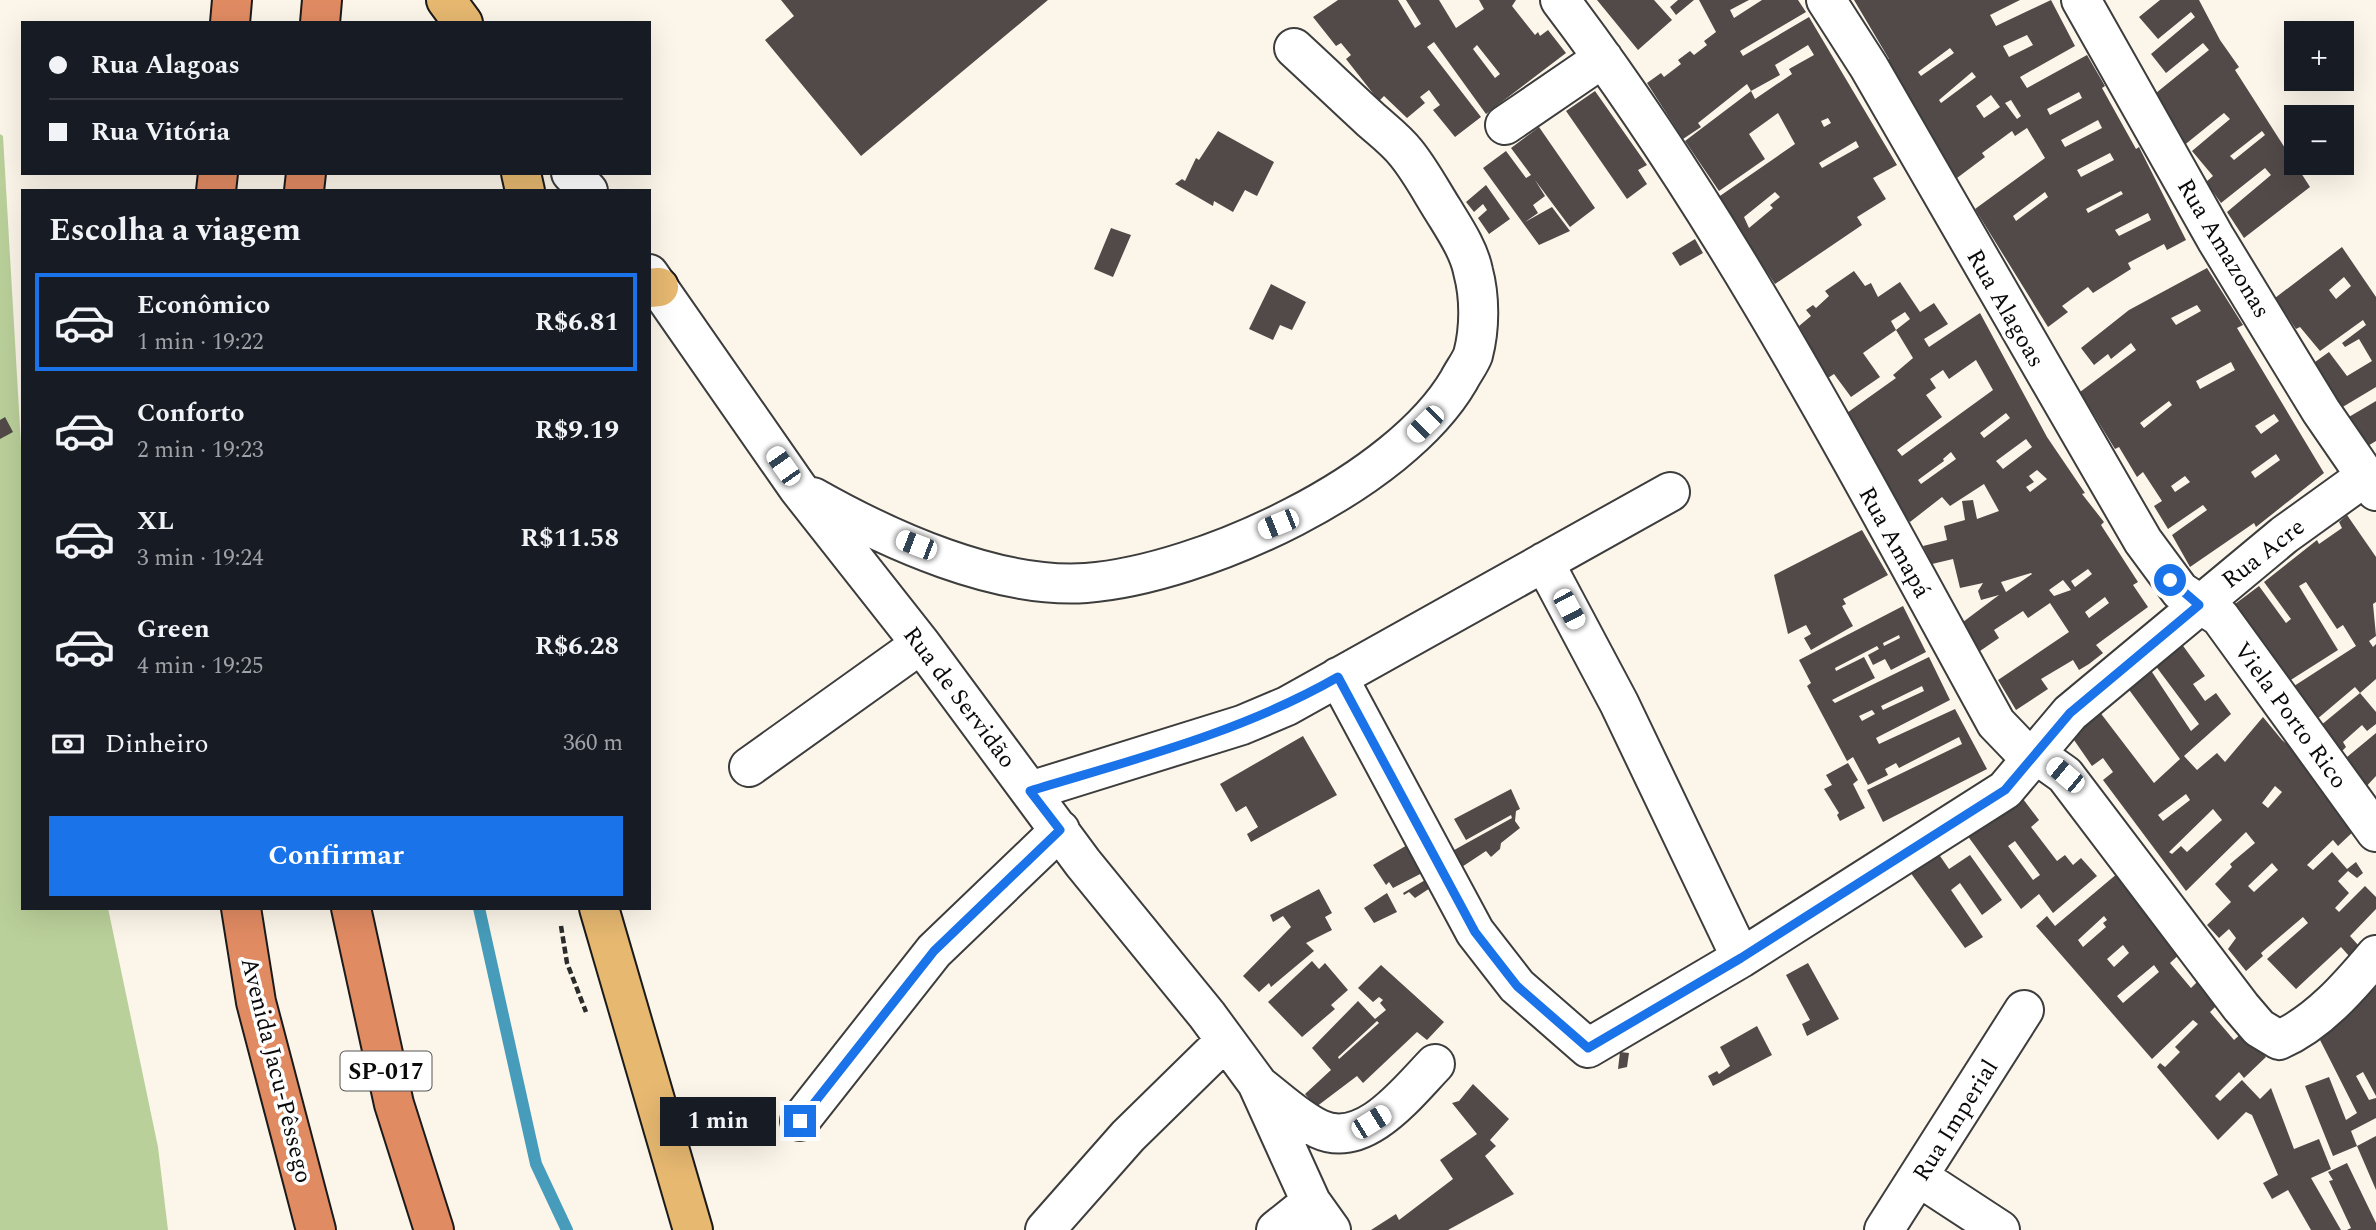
<!DOCTYPE html>
<html lang="pt">
<head>
<meta charset="utf-8">
<style>
  :root { --surface:#171b24; --page:#20242c; --text:#f1f3f6; --muted:#9ea1a6; --line:#363941; --accent:#1a73e8 }
  body { margin:0; font-family:Spectral,serif; background:var(--page); color:var(--text); height:100vh; display:flex; flex-direction:column; font-size:26px; white-space:nowrap }
  * { box-sizing:border-box; margin:0 }
  p { font-size:23px; color:var(--muted) }
  .icon { flex:none; width:38px; height:38px; fill:none; stroke:currentColor; stroke-width:2; stroke-linecap:round; stroke-linejoin:round }
  .map { position:relative; flex:1; overflow:hidden }
  .details { position:absolute; left:21px; top:189px; width:630px; height:721px; display:flex; flex-direction:column; background:var(--surface); border-radius:0px; box-shadow:0 7px 28px #0002 }
  .details>* { flex:none }
  .top-card { position:absolute; left:21px; top:21px; width:630px; height:154px; border-radius:0px; box-shadow:0 7px 28px #0002; display:grid; align-content:center; height:154px; padding:0 28px; background:var(--surface) }
  .fabs { position:absolute; left:2284px; top:21px; display:grid; gap:14px }
  .fabs a { display:grid; place-items:center; width:70px; height:70px; border-radius:0px; background:var(--surface); box-shadow:0 7px 28px #0002; font-size:35px }
  .end { position:absolute; width:32px; height:32px; margin:-16px; border:9px solid #1a73e8; background:#fff; box-shadow:0 0 0 4px #fff }
  .from { border-radius:50% }
  .bubble { position:absolute; height:49px; border-radius:0px; background:var(--surface); box-shadow:0 7px 28px #0002; font-size:23px; font-weight:700; line-height:49px; text-align:center }
  .car { position:absolute; width:21px; height:42px; margin:-21px -10px; border-radius:9px; box-shadow:0 0 5px 2px #0007; background:linear-gradient(#fff 24%,#345 0 40%,#fff 0 76%,#345 0 86%,#fff 0) }
  .top-card b { display:flex; align-items:center; gap:24px; height:66px; font-size:26px }
  .top-card b+b { border-top:2px solid var(--line) }
  .top-card i { width:18px; height:18px; background:var(--text) }
  ul { padding:0; list-style:none }
  li { display:flex; align-items:center; gap:21px; height:98px; margin:0 14px 10px; padding:0 14px; border:4px solid transparent; border-radius:0px }
  li div { flex:1 }
  li b { display:block; font-size:26px }
  li em { font-style:normal; font-weight:700 }
  li.current { border-color:var(--accent) }
  li>.icon { width:63px; height:63px; stroke-width:1.5 }
  h2 { padding:0 28px; font-size:32px; line-height:84px }
  .pay { display:flex; align-items:center; gap:18px; height:77px; padding:0 28px; font-size:26px }
  .pay p { margin-inline-start:auto }
  .cta { display:flex; gap:14px; margin-top:auto; padding:14px 28px }
  .cta a { flex:1; height:80px; border-radius:0px; background:var(--accent); color:#fff; font-size:28px; font-weight:700; line-height:80px; text-align:center }
  .map>svg:first-child { display:block }
  .forest { fill:#bad09a }
  .lines { fill:none; stroke-linecap:round; stroke-linejoin:round }
  .stream { stroke:#469cba; stroke-width:12 }
  .building { fill:#514a48; fill-rule:evenodd }
  .minor-casing { stroke:#3d3d3d; stroke-width:42 }
  .major-casing { stroke:#1b1b1b; stroke-width:42 }
  .highway-casing { stroke:#1b1b1b; stroke-width:42 }
  .path { stroke:#2c2c2c; stroke-width:4.5; stroke-dasharray:7 3.5; stroke-linecap:butt }
  .minor { stroke:#fff; stroke-width:38 }
  .major { stroke:#e6b870; stroke-width:38 }
  .highway { stroke:#e18b63; stroke-width:38 }
  .route { stroke:#1a73e8; stroke-width:9 }
  .labels { text-anchor:middle; stroke-width:7; stroke-linejoin:round; paint-order:stroke }
  .shield { fill:#fff; stroke:#545454; stroke-width:2 }
  .shield-label { font-size:23px; font-weight:bold; fill:#0a0a0a }
  .street-label { font-size:24px; fill:#0a0a0a; stroke:#fff }
</style>
</head>
<body>
<div class="map">
<svg width="2376" height="1230" viewBox="0 0 2376 1230">
  <rect width="100%" height="100%" fill="#fcf6ea"/>
  <!-- forest -->
  <path class="forest" d="M0,134L3,136L23,479V908H108L158,1147L168,1230H0Z"/>
  <g class="lines">
    <!-- stream -->
    <path class="stream" d="M479,908L536,1164L567,1230"/>
  </g>
  <!-- building -->
  <path class="building" d="M781,0H1048L861,156L765,40L794,16Z
    M1338,0H1398L1415,28L1421,24L1406,0H1439L1456,28L1484,9L1479,0H1516L1512,6L1535,35L1538,32L1540,36L1548,30L1566,53L1486,114L1434,42L1427,47L1481,117L1455,137L1433,110L1440,105L1429,90L1420,97L1425,103L1407,118L1384,96L1379,101L1346,59L1351,55L1341,43L1336,46L1313,17ZM1477,45L1500,74L1495,78L1473,49Z
    M1597,0H1654L1672,20L1638,50Z
    M1678,0H1694L1676,15L1670,7Z
    M1699,0H1749L1730,10L1734,18L1762,0H1798L1806,12L1740,51L1743,56L1809,17L1897,165L1873,178L1886,199L1857,217L1862,225L1775,284L1717,198L1795,144L1778,113L1749,134L1765,159L1719,191L1685,141L1751,91L1755,99L1792,74L1789,69L1814,55L1808,45L1775,65L1780,75L1751,91L1747,84L1698,123L1701,127L1683,139L1647,83L1661,73L1664,77L1681,64L1678,60L1690,51L1694,55L1707,45L1704,41L1716,32ZM1828,118L1831,123L1824,127L1821,121ZM1856,141L1859,147L1822,168L1819,163ZM1775,192L1780,197L1770,205L1773,208L1749,228L1744,217Z
    M1854,0H2020L1990,15L1996,26L2051,0L2075,46L2020,77L2027,88L2087,55L2105,86L2102,88L2136,149L2139,147L2186,240L2167,250L2164,244L2128,263L2131,269L2093,293L2088,287L2062,306L2068,312L2048,327L1975,209L2045,158L2027,128L2015,136L2012,131L1982,153L1985,157L1957,178L1885,62L1889,59ZM2027,35L2033,45L2009,57L2003,46ZM1950,48L1954,53L1921,76L1918,72ZM1972,72L1976,77L1941,103L1939,100ZM2079,92L2082,98L2050,115L2047,109ZM1991,95L2000,107L1984,118L1976,106ZM2011,100L2021,116L2017,119L2005,103ZM2098,120L2102,128L2065,147L2061,140ZM2110,153L2114,160L2081,177L2077,170ZM2121,191L2123,194L2088,213L2086,209ZM2045,192L2048,197L2016,221L2013,216ZM2148,213L2151,220L2119,236L2115,230Z
    M2160,0H2199L2220,40L2239,67L2235,70L2310,187L2244,238L2227,212L2271,175L2265,168L2221,203L2206,182L2213,176L2192,151L2230,119L2224,113L2182,147L2156,93L2209,50L2203,43L2166,73L2151,54L2195,17L2191,12L2158,39L2139,17ZM2262,131L2265,135L2234,160L2230,156Z
    M1595,91L1647,165L1638,170L1647,184L1627,199L1566,111Z
    M1539,127L1595,208L1570,227L1535,180L1545,196L1533,205L1538,213L1525,222L1552,207L1570,231L1539,245L1483,168L1506,151L1526,178L1531,175L1511,148Z
    M1218,131L1274,162L1257,196L1245,190L1233,212L1214,201L1213,206L1175,184L1182,179L1185,181L1196,158L1199,160Z
    M1486,185L1510,219L1489,234L1478,218L1487,210L1483,204L1474,212L1466,202Z
    M1111,228L1131,235L1113,277L1094,269Z
    M1695,239L1703,253L1680,266L1672,253Z
    M2342,247L2376,297V387L2336,411L2308,367L2329,352L2347,376L2372,361L2359,339L2345,347L2342,343L2366,325L2363,320L2320,351L2300,327L2296,329L2275,298ZM2344,277L2351,286L2336,299L2329,290Z
    M2207,268L2243,325L2237,328L2324,473L2256,527L2254,523L2190,567L2172,535L2207,510L2203,505L2168,529L2154,506L2162,501L2143,472L2137,477L2119,447L2115,449L2080,392L2136,350L2131,343L2111,359L2108,354L2094,365L2081,348L2129,310ZM2197,305L2201,311L2176,325L2171,318ZM2231,362L2235,370L2200,389L2196,381ZM2169,401L2172,405L2144,428L2140,423ZM2274,414L2279,421L2261,434L2255,426ZM2276,454L2280,460L2255,478L2251,472ZM2185,476L2190,482L2175,492L2171,486Z
    M1854,271L1865,286L1871,283L1878,297L1900,282L1920,312L1934,303L1948,324L1924,339L1929,347L1980,313L2047,437L2085,493L2082,494L2104,522L2101,525L2138,582L2133,585L2148,607L2096,645L2103,653L2089,664L2079,670L2073,660L2041,679L2048,689L2016,710L1998,680L2069,632L2050,603L2028,618L2023,611L1994,630L1999,638L1980,651L1963,622L1999,595L1981,600L1978,591L1983,583L1960,588L1953,559L1932,564L1923,546L1947,540L1944,526L1965,520L1962,501L1973,500L1977,519L1999,511L1984,484L1950,506L1942,497L1910,522L1894,503L1844,415L1896,378L1893,375L1913,358L1896,330L1863,353L1880,377L1851,397L1834,374L1828,378L1799,326L1811,316L1806,310L1813,305L1816,308L1829,296L1825,291ZM1905,312L1910,319L1896,330L1891,321ZM1976,360L1993,390L1902,456L1897,450L1942,417L1926,395L1936,388L1930,379L1943,370L1949,379ZM2006,413L2010,418L1984,438L1980,433ZM2026,439L2032,447L2003,469L1996,461ZM1951,452L1956,459L1921,484L1918,480L1944,461L1943,459ZM2037,470L2047,479L2030,492L2026,487L2034,482L2029,476ZM2088,569L2092,574L2075,587L2071,581ZM2031,573L2032,574L2006,592L2001,582ZM2063,580L2071,590L2054,596L2049,590ZM2105,597L2109,603L2089,618L2085,612Z
    M1271,284L1306,302L1292,330L1280,325L1273,340L1249,329Z
    M2376,401V441L2361,450L2342,421Z
    M5,417L13,432L0,439V420Z
    M2347,515L2376,557V602L2373,604L2376,636L2369,641L2373,647L2376,644V679L2360,693L2376,712V724L2367,731L2362,725L2343,742L2346,747L2340,753L2320,726L2360,693L2355,687L2316,720L2291,688L2356,646L2343,625L2337,629L2306,582L2299,586L2338,650L2283,685L2227,610L2259,586L2286,623L2291,619L2264,582L2317,540L2319,544L2342,528L2339,522Z
    M1862,530L1888,575L1843,599L1846,604L1842,606L1853,626L1811,650L1804,638L1811,634L1806,625L1788,634L1774,575Z
    M1903,606L1926,652L1891,670L1885,659L1873,665L1868,655L1879,649L1877,646L1835,668L1836,671L1864,657L1875,678L1832,700L1835,703L1929,657L1950,700L1876,738L1879,744L1955,709L1987,769L1883,822L1867,790L1962,744L1959,737L1899,768L1896,763L1885,769L1888,775L1868,785L1853,757L1847,761L1807,686L1811,683L1799,660ZM1899,635L1900,638L1884,646L1883,643ZM1922,686L1924,691L1883,710L1881,706ZM1872,710L1875,714L1862,721L1859,716Z
    M2181,643L2205,676L2193,684L2205,701L2216,693L2231,714L2184,756L2197,770L2217,753L2225,762L2263,717L2282,740L2308,762L2304,766L2356,829L2338,846L2333,840L2307,865L2313,870L2332,852L2347,869L2356,862L2363,873L2357,878L2348,871L2338,881L2349,893L2335,908L2339,912L2365,886L2376,897V909L2350,936L2359,946L2349,956L2341,947L2296,989L2267,959L2308,923L2303,917L2261,953L2263,956L2246,971L2228,949L2236,938L2229,929L2219,938L2207,925L2231,902L2215,884L2232,867L2230,864L2255,843L2246,832L2186,891L2103,780L2113,772L2103,758L2092,766L2074,740L2081,725L2099,711L2154,783L2180,759L2127,687L2150,669L2191,731L2199,724L2155,665ZM2275,786L2282,792L2268,808L2262,803ZM2186,794L2190,800L2163,821L2158,815ZM2213,809L2222,820L2187,852L2181,846L2172,854L2169,852ZM2272,863L2278,870L2254,892L2248,886Z
    M2376,733V776L2363,790L2341,762Z
    M1303,736L1337,795L1251,842L1247,834L1258,827L1246,806L1236,812L1220,784Z
    M1848,763L1858,780L1853,784L1865,808L1840,821L1837,815L1839,813L1824,789L1832,785L1826,775Z
    M1511,789L1520,809L1516,811L1515,821L1520,828L1501,843L1500,849L1491,857L1486,851L1415,898L1409,892L1404,895L1403,893L1432,876L1447,854L1512,818L1511,815L1466,840L1454,819Z
    M2020,795L2039,820L2031,827L2057,861L2065,855L2073,865L2081,858L2097,876L2053,913L2039,894L2021,909L1967,835ZM2015,841L2040,875L2033,880L2008,846Z
    M1409,844L1426,871L1393,888L1389,882L1386,885L1373,865Z
    M1938,853L1949,869L1970,855L2002,900L1982,915L1960,883L1951,890L1983,937L1965,948L1910,872Z
    M2118,873L2182,952L2170,963L2191,988L2197,982L2217,1005L2210,1012L2234,1040L2243,1032L2266,1057L2244,1078L2239,1072L2215,1096L2220,1101L2242,1080L2260,1099L2271,1088L2294,1149L2319,1139L2331,1169L2311,1178L2341,1230H2311L2288,1190L2272,1199L2263,1183L2278,1175L2252,1115L2246,1112L2218,1140L2157,1067L2160,1063L2165,1067L2180,1052L2175,1047L2198,1024L2193,1020L2152,1059L2036,926L2047,916L2055,926ZM2104,916L2107,920L2103,923L2106,927L2083,947L2078,940ZM2123,945L2129,953L2114,967L2107,959ZM2154,965L2159,972L2123,1003L2117,996Z
    M1319,889L1332,913L1325,917L1332,930L1306,943L1314,951L1271,987L1269,983L1259,992L1243,976L1291,927L1283,916L1273,922L1270,915Z
    M1387,893L1397,912L1374,923L1364,908Z
    M1312,961L1319,969L1325,963L1348,990L1331,1005L1335,1009L1302,1037L1268,1002Z
    M1808,963L1839,1019L1807,1036L1802,1024L1810,1020L1786,975Z
    M1381,965L1444,1022L1427,1040L1417,1032L1363,1083L1357,1076L1316,1107L1305,1094L1331,1070L1312,1048L1358,1001L1375,1019L1386,1010L1380,1003L1383,1000L1379,997L1373,1002L1358,988ZM1377,1021L1379,1023L1339,1059L1338,1057Z
    M2376,987V1096L2363,1072L2356,1076L2369,1100L2376,1098V1118L2351,1131L2357,1146L2376,1136V1190L2357,1146L2333,1156L2305,1086L2329,1077L2346,1120L2357,1113L2320,1040Z
    M1757,1026L1772,1055L1713,1086L1708,1076L1717,1071L1719,1074L1730,1066L1720,1047Z
    M1620,1052L1629,1053L1627,1067L1618,1069Z
    M1473,1084L1509,1119L1490,1140L1496,1146L1485,1156L1514,1194L1448,1230H1371L1396,1214L1399,1220L1453,1179L1440,1160L1477,1134L1452,1103L1459,1101Z
    M2347,1163L2376,1223V1230H2347L2351,1228L2329,1181L2333,1180L2328,1172Z"/>
  <g class="lines">
    <!-- minor casing -->
    <g class="minor-casing">
      <path id="minor" d="M1560,0C1730,224 1861,478 1996,723L2021,749L2037,755L2065,775L2241,1007L2259,1028L2279,1040C2318,1023 2349,987 2376,955
        M1826,0L1869,67L2143,541L2180,591L2220,617L2376,832
        M2081,0L2216,239L2321,411L2376,491
        M1505,125L1603,58
        M571,173L588,191
        M649,274L798,488L921,644L1083,863L1207,1015L1257,1083L1311,1202L1331,1230
        M813,497C889,540 997,589 1086,583C1203,574 1399,483 1459,380C1463,372 1470,363 1473,355C1480,328 1480,297 1473,271C1469,250 1454,228 1443,210C1431,191 1420,170 1406,153C1396,140 1381,129 1369,118C1344,95 1319,71 1294,48
        M1544,562L1619,703L1741,958
        M1338,677L1475,932L1517,986L1588,1048L1741,958L2005,790L2070,713L2284,535L2366,476
        M749,767L921,644
        M1030,791L1242,725L1287,706L1670,492
        M1261,1087C1279,1101 1298,1119 1319,1129C1364,1150 1407,1093 1435,1064
        M800,1121L934,951L1060,830
        M1919,1177L2000,1230
        M1045,1230L1128,1136L1225,1041
        M1276,1230L1311,1202
        M1884,1230L2024,1010"/>
    </g>
    <!-- major casing -->
    <g class="major-casing">
      <path id="major" d="M446,0L463,23
        M521,173L525,191
        M649,288L659,287
        M599,908L693,1230"/>
    </g>
    <!-- highway casing -->
    <g class="highway-casing">
      <path id="highway" d="M230,23L232,0
        M320,23L322,0
        M216,191L218,173
        M304,191L306,173
        M241,908L256,1002L316,1230
        M351,908L394,1104L434,1230"/>
    </g>
    <!-- path -->
    <path class="path" d="M561,926L567,963L586,1012"/>
    <!-- minor -->
    <use href="#minor" class="minor"/>
    <!-- major -->
    <use href="#major" class="major"/>
    <!-- highway -->
    <use href="#highway" class="highway"/>
  </g>
  <g class="lines">
    <!-- route -->
    <path class="route" d="M800,1121L934,951L1060,830L1030,791C1135,759 1242,732 1338,677L1475,932L1517,986L1588,1048L1741,958L2005,790L2070,713L2199,605L2170,580"/>
  </g>
  <g class="labels">
    <!-- shield labels -->
    <rect class="shield" x="340.5" y="1051.5" width="91" height="39" rx="5"/>
    <g class="shield-label">
      <text x="386" y="1079">SP-017</text>
    </g>
    <!-- street labels -->
    <g class="street-label">
      <text transform="translate(2224 248) rotate(59)" y="8">Rua Amazonas</text>
      <text transform="translate(2006 308) rotate(60)" y="8">Rua Alagoas</text>
      <text transform="translate(1895 542) rotate(61)" y="8">Rua Amapá</text>
      <text transform="translate(2263 553) rotate(-38)" y="8">Rua Acre</text>
      <text transform="translate(960 697) rotate(53)" y="8">Rua de Servidão</text>
      <text transform="translate(2291 715) rotate(54)" y="8">Viela Porto Rico</text>
      <text transform="translate(277 1070) rotate(76)" y="8">Avenida Jacu-Pêssego</text>
      <text transform="translate(1955 1120) rotate(-58)" y="8">Rua Imperial</text>
    </g>
  </g>
</svg>
<div class="fabs">
<a>+</a>
<a>−</a>
</div>
<i class="end from" style="left:2170px;top:580px"></i>
<i class="end" style="left:800px;top:1121px"></i>
<div class="bubble" style="left:660px;top:1097px;width:116px">1 min</div>
<i class="car" style="left:1425px;top:424px;rotate:225deg"></i>
<i class="car" style="left:783px;top:466px;rotate:325deg"></i>
<i class="car" style="left:1278px;top:524px;rotate:248deg"></i>
<i class="car" style="left:916px;top:545px;rotate:291deg"></i>
<i class="car" style="left:1569px;top:609px;rotate:152deg"></i>
<i class="car" style="left:2065px;top:775px;rotate:310deg"></i>
<i class="car" style="left:1371px;top:1122px;rotate:58deg"></i>
<div class="top-card">
<b><i class="from"></i>Rua Alagoas</b>
<b><i></i>Rua Vitória</b>
</div>
<section class="details">
<h2>Escolha a viagem</h2>
<ul>
<li class="current"><svg class="icon" aria-label="car" viewBox="0 0 24 24"><path d="M5 17H2v-5l4-1 3-4h7l3 4 3 1v5h-3M9 17h6M6 11h13"/><circle cx="7" cy="17" r="2"/><circle cx="17" cy="17" r="2"/></svg><div><b>Econômico</b><p>1 min · 19:22</p></div><em>R$6.81</em></li>
<li><svg class="icon" aria-label="car" viewBox="0 0 24 24"><path d="M5 17H2v-5l4-1 3-4h7l3 4 3 1v5h-3M9 17h6M6 11h13"/><circle cx="7" cy="17" r="2"/><circle cx="17" cy="17" r="2"/></svg><div><b>Conforto</b><p>2 min · 19:23</p></div><em>R$9.19</em></li>
<li><svg class="icon" aria-label="car" viewBox="0 0 24 24"><path d="M5 17H2v-5l4-1 3-4h7l3 4 3 1v5h-3M9 17h6M6 11h13"/><circle cx="7" cy="17" r="2"/><circle cx="17" cy="17" r="2"/></svg><div><b>XL</b><p>3 min · 19:24</p></div><em>R$11.58</em></li>
<li><svg class="icon" aria-label="car" viewBox="0 0 24 24"><path d="M5 17H2v-5l4-1 3-4h7l3 4 3 1v5h-3M9 17h6M6 11h13"/><circle cx="7" cy="17" r="2"/><circle cx="17" cy="17" r="2"/></svg><div><b>Green</b><p>4 min · 19:25</p></div><em>R$6.28</em></li>
</ul>
<div class="pay"><svg class="icon" aria-label="cash" viewBox="0 0 24 24"><path d="M3 7h18v10H3z"/><circle cx="12" cy="12" r="2"/></svg>Dinheiro<p>360 m</p></div>
<div class="cta"><a>Confirmar</a></div>
</section>
</div>
</body>
</html>
